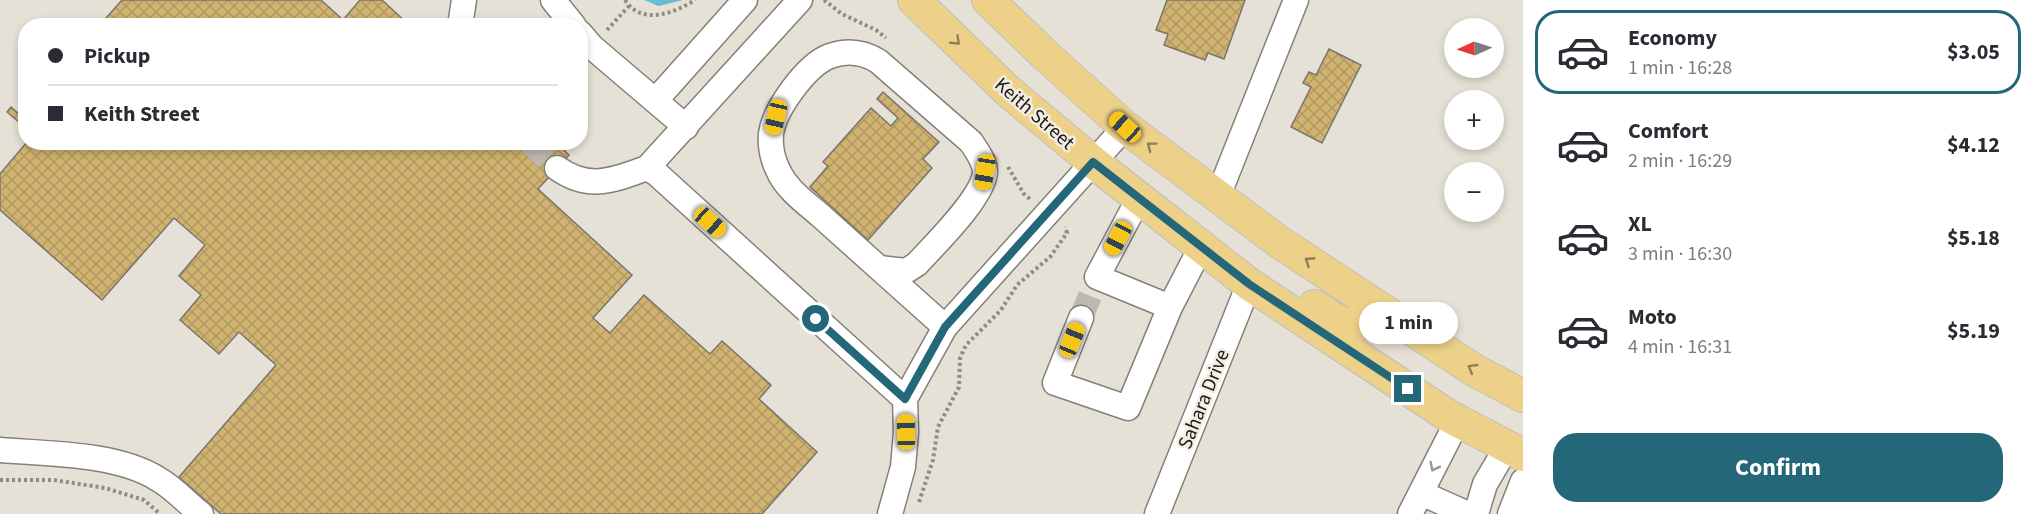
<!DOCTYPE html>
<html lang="en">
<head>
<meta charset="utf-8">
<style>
  :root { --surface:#fff; --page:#f7f7f7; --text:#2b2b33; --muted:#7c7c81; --line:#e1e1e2; --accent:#236779 }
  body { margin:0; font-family:"Source Sans 3",sans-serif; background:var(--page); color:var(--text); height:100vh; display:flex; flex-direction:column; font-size:22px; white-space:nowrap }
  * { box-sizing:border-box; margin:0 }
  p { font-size:20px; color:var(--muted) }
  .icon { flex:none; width:33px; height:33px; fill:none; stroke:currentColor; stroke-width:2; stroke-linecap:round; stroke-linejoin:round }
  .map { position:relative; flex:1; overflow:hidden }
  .side { display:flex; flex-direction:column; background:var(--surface); width:510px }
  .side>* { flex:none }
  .banner { position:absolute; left:18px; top:18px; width:570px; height:132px; border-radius:24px; box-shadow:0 3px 9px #0003; display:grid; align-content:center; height:132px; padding:0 30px; background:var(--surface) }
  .needle { width:39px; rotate:267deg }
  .controls { position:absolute; left:1444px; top:18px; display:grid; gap:12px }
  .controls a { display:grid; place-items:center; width:60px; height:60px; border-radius:50%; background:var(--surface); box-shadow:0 3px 9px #0003; font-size:30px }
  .end { position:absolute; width:27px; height:27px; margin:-14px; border:8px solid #236779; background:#fff; box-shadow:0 0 0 3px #fff }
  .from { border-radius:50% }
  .bubble { position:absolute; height:42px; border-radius:21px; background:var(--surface); box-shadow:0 3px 9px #0003; font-size:20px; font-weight:700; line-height:42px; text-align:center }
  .car { position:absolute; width:18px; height:36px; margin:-18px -9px; border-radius:8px; box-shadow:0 0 4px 2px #0007; background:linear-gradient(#f5c518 24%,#345 0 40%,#f5c518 0 76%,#345 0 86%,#f5c518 0) }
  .banner b { display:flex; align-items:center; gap:21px; height:57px; font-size:22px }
  .banner b+b { border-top:2px solid var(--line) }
  .banner i { width:15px; height:15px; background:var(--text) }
  ul { padding:10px 0 0; list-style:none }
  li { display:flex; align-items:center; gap:18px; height:84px; margin:0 12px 9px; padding:0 18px; border:3px solid transparent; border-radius:24px }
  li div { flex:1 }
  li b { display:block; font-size:22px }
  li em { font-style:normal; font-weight:700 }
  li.on { border-color:var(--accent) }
  li>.icon { width:54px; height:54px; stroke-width:1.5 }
  .primary-button { display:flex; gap:12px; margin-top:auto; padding:12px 30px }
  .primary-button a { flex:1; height:69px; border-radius:24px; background:var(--accent); color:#fff; font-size:24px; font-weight:700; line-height:69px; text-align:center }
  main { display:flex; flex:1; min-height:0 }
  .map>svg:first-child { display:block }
  .water { fill:url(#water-waves) }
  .building { fill:url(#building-cross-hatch); stroke:#7a756c; stroke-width:1.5 }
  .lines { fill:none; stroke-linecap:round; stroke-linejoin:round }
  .minor-tunnel { stroke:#beb9b0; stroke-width:24; stroke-dasharray:24 12; stroke-linecap:butt }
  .minor-casing { stroke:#848076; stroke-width:27 }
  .major-casing { stroke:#c0bfbe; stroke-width:34 }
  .path { stroke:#908c84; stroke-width:4; stroke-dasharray:3 3; stroke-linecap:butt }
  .minor { stroke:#fff; stroke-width:24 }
  .major { stroke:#edd189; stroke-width:32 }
  .oneway { stroke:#8f7f56 }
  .oneway2 { stroke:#999897 }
  .route { stroke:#236779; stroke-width:8 }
  .labels { text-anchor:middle; stroke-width:5; stroke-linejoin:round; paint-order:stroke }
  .street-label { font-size:20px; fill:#1d1b17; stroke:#f3eee3 }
</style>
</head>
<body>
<main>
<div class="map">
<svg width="1523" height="514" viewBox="0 0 1523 514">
  <defs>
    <pattern id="water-waves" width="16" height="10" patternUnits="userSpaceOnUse" patternTransform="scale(1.5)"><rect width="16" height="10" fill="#65bdd6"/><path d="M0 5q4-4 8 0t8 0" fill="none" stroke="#57a2b7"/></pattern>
    <pattern id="building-cross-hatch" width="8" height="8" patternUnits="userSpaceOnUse" patternTransform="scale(1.5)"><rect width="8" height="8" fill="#d0b370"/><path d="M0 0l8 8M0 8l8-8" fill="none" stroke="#b29960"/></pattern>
  </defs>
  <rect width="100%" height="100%" fill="#e6e1d6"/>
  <!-- water -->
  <path class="water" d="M644,0H683L659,6Z"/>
  <!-- building -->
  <path class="building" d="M122,0H321L343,20L360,0H382L410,26H99Z
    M1167,0H1245L1224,59L1208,53L1205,60L1164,45L1168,34L1156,30Z
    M1329,49L1361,65L1322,143L1291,127L1311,87L1303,83L1309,72L1316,75Z
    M883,92L939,142L923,159L932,168L868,240L810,187L828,166L823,162L871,108L891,126L898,118L877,99Z
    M11,107L20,115L26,109V128L7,112Z
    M27,142H556L569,155L538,189L632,275L593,318L610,333L644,295L710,354L722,341L771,385L759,399L817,452L762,514H221L179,477L276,365L239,332L219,354L180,320L201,295L179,276L205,245L174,218L102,300L0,210V174Z"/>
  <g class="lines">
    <!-- minor-tunnel -->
    <path class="minor-tunnel" d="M530,142L557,168
      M1081,318L1092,291"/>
    <!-- minor casing -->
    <g class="minor-casing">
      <path id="minor" d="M553,0L574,26
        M800,0L647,168L657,174L905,399
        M460,26L464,0
        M580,33L592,47L686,127
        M655,101L745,0
        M557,168C589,191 614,180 647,168
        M1218,196L1296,0
        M1139,198L1097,277L1170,307L1201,247
        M879,268C860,251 841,234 821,216C806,203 786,189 778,170C773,160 770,146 771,134C774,110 806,65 830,56C847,50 863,52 878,61L971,142C977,151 984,160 985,171C985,196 934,245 917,264L906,271L879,268L945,327L1125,127
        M1081,318L1055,383L1128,408L1170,307
        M0,450C48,454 117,453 158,479C174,488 187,503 201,514
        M1421,493L1468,514
        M890,514L903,467L906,432L905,399L945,327
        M1157,514L1249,284
        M1410,514L1458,420
        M1476,514L1485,484L1507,447
        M1510,514L1523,481"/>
    </g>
    <!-- major casing -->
    <g class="major-casing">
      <path id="major" d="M914,0L1008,91L1093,162L1249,284L1447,415L1523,455
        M988,0L1043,53L1125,127L1279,242L1474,370L1523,396
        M1314,306C1346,327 1350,331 1386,312"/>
    </g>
    <!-- path -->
    <path class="path" d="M625,0C642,26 674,13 695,0
      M824,0L842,14L876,30L886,38
      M607,30L629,6
      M580,76V88
      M1008,167L1024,194L1031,200
      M0,480H54L105,488L144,500L160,514
      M919,502L933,460L938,427L959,387L960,358L966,345L1001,310L1017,285L1050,257L1067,233L1065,227"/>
    <!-- minor -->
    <use href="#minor" class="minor"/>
    <!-- major -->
    <use href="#major" class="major"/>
  </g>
  <!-- one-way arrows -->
  <defs><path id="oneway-chevron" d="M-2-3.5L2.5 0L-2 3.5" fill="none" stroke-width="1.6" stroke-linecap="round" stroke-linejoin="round" transform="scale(1.5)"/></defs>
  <g class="oneway">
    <use href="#oneway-chevron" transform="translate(956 41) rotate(44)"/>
    <use href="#oneway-chevron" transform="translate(1151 146) rotate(-143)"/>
    <use href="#oneway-chevron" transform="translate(1309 261) rotate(-147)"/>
    <use href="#oneway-chevron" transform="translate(1472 368) rotate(-149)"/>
  </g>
  <use class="oneway2" href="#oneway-chevron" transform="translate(1434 467) rotate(117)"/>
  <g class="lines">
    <!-- route -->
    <path class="route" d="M816,319L905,399L945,327L1093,162L1249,284L1408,389"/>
  </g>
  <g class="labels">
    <!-- street labels -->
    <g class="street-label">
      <text transform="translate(1035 113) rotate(41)" y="7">Keith Street</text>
      <text transform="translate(1203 399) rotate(-68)" y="7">Sahara Drive</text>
    </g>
  </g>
</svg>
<div class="controls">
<a><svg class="needle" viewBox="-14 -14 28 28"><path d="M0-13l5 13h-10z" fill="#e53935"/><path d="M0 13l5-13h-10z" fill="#7c7c81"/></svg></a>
<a>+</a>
<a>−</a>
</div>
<i class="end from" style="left:816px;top:319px"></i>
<i class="end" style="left:1408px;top:389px"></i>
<div class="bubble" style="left:1359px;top:302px;width:99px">1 min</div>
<i class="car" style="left:776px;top:117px;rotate:193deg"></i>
<i class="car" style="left:1125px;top:127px;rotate:312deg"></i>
<i class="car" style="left:985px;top:172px;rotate:189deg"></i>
<i class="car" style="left:710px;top:222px;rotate:132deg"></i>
<i class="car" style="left:1118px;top:238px;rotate:208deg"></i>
<i class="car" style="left:1072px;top:340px;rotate:22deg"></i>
<i class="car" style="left:906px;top:432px;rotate:359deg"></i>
<div class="banner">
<b><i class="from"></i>Pickup</b>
<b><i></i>Keith Street</b>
</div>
</div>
<section class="side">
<ul>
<li class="on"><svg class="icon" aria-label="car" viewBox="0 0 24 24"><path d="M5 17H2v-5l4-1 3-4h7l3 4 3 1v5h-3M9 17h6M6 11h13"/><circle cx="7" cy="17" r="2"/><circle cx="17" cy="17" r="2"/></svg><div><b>Economy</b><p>1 min · 16:28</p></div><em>$3.05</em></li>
<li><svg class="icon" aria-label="car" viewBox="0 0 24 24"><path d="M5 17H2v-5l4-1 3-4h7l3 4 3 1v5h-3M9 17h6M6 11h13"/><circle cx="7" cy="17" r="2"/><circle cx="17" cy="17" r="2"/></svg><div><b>Comfort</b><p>2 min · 16:29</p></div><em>$4.12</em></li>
<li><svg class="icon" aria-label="car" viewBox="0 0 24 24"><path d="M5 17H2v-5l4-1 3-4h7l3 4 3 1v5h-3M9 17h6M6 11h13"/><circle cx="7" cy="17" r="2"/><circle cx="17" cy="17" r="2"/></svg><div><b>XL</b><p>3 min · 16:30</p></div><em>$5.18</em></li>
<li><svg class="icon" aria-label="car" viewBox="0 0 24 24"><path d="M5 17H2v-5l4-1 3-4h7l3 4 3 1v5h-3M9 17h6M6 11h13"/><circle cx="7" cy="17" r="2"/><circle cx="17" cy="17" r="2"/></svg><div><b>Moto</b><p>4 min · 16:31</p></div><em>$5.19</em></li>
</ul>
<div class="primary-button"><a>Confirm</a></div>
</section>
</main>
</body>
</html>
